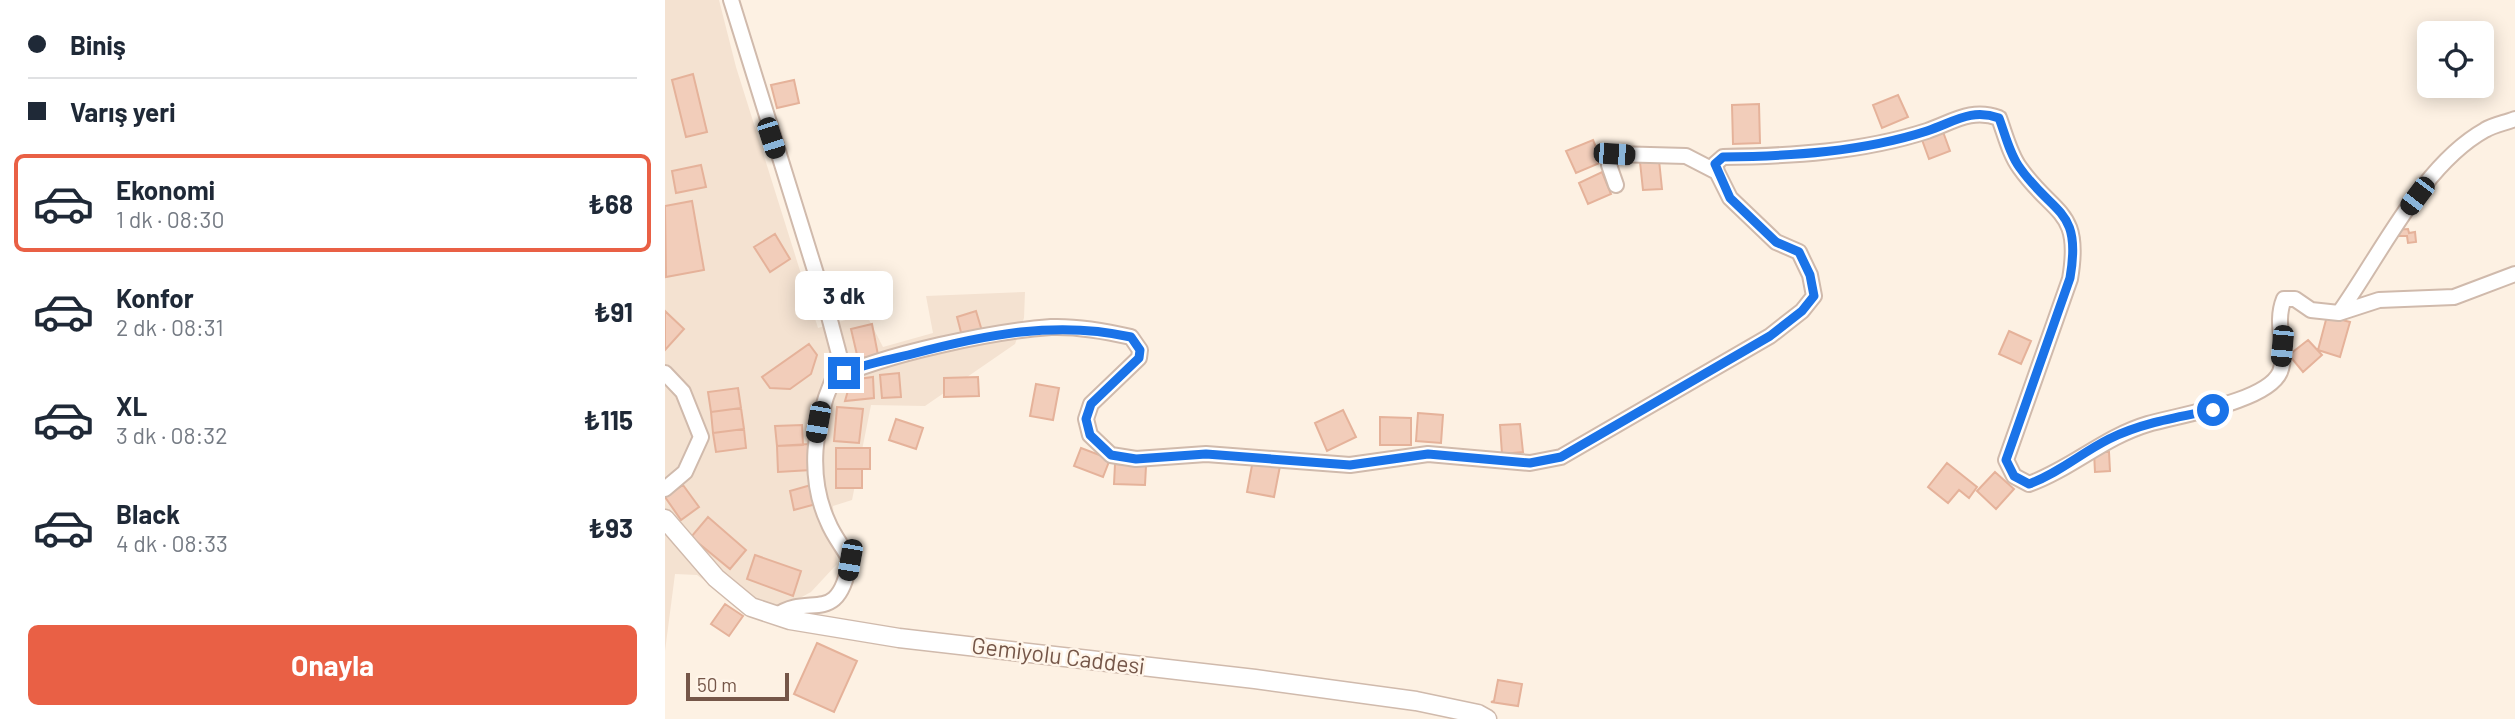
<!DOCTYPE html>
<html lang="tr">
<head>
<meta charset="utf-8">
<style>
  :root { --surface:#fff; --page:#f2f2f3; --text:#1f2937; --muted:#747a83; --line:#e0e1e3; --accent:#e96045 }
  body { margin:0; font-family:Barlow,sans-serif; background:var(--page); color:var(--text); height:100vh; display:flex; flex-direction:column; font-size:26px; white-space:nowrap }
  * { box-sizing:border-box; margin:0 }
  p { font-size:23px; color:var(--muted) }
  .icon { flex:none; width:38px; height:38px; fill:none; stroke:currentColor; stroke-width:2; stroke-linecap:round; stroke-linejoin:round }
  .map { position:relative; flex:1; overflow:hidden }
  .side { display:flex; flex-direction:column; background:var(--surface); width:665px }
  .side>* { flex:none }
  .guide { display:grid; align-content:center; height:154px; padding:0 28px; background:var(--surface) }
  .tools { position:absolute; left:1752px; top:21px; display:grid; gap:14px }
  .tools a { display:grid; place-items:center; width:77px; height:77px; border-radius:10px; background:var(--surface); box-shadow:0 4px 18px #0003; font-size:35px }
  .scale { position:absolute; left:21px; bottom:18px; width:103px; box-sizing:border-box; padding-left:7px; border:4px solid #755648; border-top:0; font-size:19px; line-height:24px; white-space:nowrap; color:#755648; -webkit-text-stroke:5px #fff5e9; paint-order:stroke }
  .end { position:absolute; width:32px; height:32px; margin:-16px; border:9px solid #1a73e8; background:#fff; box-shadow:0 0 0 4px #fff }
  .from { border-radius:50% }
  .bubble { position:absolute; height:49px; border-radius:10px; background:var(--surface); box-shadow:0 4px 18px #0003; font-size:23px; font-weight:700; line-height:49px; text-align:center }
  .car { position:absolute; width:21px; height:42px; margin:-21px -10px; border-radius:9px; box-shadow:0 0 5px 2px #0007; background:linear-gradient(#222 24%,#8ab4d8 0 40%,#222 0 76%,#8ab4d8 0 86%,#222 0) }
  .guide b { display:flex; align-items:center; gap:24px; height:66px; font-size:26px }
  .guide b+b { border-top:2px solid var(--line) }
  .guide i { width:18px; height:18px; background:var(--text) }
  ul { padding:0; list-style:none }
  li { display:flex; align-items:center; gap:21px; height:98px; margin:0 14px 10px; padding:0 14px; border:4px solid transparent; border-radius:10px }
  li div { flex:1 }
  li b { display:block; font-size:26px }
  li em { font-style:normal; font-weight:700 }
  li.selected { border-color:var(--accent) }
  li>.icon { width:63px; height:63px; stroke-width:1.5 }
  .button { display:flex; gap:14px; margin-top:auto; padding:14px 28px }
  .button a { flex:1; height:80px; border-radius:10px; background:var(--accent); color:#fff; font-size:28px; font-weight:700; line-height:80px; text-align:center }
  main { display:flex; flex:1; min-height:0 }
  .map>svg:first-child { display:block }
  .residential { fill:#f4e2d1 }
  .building { fill:#f2cdba; stroke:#e5b29a; stroke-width:2 }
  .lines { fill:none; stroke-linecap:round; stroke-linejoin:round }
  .minor-casing { stroke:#d0baac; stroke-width:18 }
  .tertiary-casing { stroke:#d0baac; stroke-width:21 }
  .minor { stroke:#fff; stroke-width:14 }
  .tertiary { stroke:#fff; stroke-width:18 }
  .route { stroke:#1a73e8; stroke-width:9 }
  .labels { text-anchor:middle; stroke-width:5; stroke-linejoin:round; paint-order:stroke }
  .street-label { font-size:23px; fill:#755648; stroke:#fff5e9 }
</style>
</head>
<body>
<main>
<section class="side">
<div class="guide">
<b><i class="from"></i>Biniş</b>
<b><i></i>Varış yeri</b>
</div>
<ul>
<li class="selected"><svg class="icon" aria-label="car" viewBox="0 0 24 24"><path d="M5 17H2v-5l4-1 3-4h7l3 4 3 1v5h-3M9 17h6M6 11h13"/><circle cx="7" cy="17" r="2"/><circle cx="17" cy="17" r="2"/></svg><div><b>Ekonomi</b><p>1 dk · 08:30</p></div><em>₺68</em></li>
<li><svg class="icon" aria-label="car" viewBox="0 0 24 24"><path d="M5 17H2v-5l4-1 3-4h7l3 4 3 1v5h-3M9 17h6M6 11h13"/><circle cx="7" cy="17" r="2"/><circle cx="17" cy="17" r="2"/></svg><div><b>Konfor</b><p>2 dk · 08:31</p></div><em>₺91</em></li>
<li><svg class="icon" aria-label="car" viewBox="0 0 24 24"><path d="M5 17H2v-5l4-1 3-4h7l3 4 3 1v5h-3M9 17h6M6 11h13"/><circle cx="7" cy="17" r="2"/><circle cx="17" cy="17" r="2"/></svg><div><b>XL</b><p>3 dk · 08:32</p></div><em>₺115</em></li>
<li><svg class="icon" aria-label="car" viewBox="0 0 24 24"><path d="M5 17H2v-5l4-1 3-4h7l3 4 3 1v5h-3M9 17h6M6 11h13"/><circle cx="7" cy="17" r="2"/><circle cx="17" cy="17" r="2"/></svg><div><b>Black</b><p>4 dk · 08:33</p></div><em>₺93</em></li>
</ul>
<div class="button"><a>Onayla</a></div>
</section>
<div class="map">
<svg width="1850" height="719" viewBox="0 0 1850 719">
  <rect width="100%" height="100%" fill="#fdf1e3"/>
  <!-- residential -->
  <path class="residential" d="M0,0H54L71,67L153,328L201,314L218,347L268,333L261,296L360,292L359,318L350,344L260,406L206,405L187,500L168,506L172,564L146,592L94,620L32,575L10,574L0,651Z"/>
  <!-- building -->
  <path class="building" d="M28,74L42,132L21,137L7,80Z
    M129,80L134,103L112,108L106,85Z
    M1233,95L1243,117L1217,128L1208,105Z
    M1094,104L1095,143L1068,144L1067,105Z
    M1277,129L1285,151L1264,159L1256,137Z
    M928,140L937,162L911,173L901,151Z
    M994,160L997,189L978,190L975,162Z
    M36,165L41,187L11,193L7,171Z
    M937,172L946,194L923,204L914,183Z
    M27,201L39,270L1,277L0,206Z
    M1743,229L1744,233L1750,232L1751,242L1743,243L1742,236H1729V230Z
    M110,234L125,259L105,272L89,247Z
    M0,311L19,329L0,350Z
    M311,311L317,331L297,336L292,317Z
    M1662,316L1685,322L1675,357L1653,350Z
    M207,324L213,355L193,359L186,329Z
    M1344,331L1366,341L1356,364L1334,354Z
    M1643,340L1657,355L1638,372L1624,355Z
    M144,344L152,355L146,374L125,389L105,388L97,377Z
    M234,373L236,397L217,398L215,375Z
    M208,377L209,398L180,401L186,380Z
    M313,377L314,396L279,397V378Z
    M371,384L394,388L388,420L365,416Z
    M73,388L76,408L46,412L43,392Z
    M172,407L198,409L194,443L169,441Z
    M76,408L79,429L48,433L46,412Z
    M678,410L691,437L662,451L650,423Z
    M753,413L778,415L776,443L751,441Z
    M715,417L746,418V445H715Z
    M231,419L258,428L251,449L224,440Z
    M855,424L858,452L837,454L835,425Z
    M137,425L138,445L112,446L110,426Z
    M79,429L81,448L51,452L48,433Z
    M144,444L146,470L113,472L112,446Z
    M171,448H205V469H171Z
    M416,448L445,459L438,477L409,466Z
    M1429,452H1444L1445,471L1430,472Z
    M588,460L615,466L609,497L582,492Z
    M1282,463L1312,487L1304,498L1294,490L1283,503L1263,487Z
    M450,464L481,466L480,485L449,484Z
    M171,469H197V488H171Z
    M1330,472L1349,489L1331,509L1312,491Z
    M18,485L34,507L16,520L0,497Z
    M146,485L151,504L129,510L125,491Z
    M43,517L81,550L65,569L26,537Z
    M90,555L136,571L128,596L82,579Z
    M60,604L78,616L64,636L46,624Z
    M152,643L192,661L169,712L129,694Z
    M833,680L857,684L853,706L826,702L829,701Z"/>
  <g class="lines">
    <!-- minor casing -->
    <g class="minor-casing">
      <path id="minor" d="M66,0L162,309L179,373
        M1052,172L1050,164L1058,157C1126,156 1197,152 1262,131C1288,122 1306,108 1334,118C1340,134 1345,155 1355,168C1389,216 1417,209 1405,279L1341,460L1349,476L1364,484C1406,469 1439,437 1483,424C1513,415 1602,402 1615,372C1624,350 1608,326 1619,299H1630L1646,310L1674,313L1714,300L1789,297L1850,274
        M1674,313C1715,256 1757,165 1820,130C1828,125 1840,123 1850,119
        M0,373L18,392L36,437L20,472L0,489
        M111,616C145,591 173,629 185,560C178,547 168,535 163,522C142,477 149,423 168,379C219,354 329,331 386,327C412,326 440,331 466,337L475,350L474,358L426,404L421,419L425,435L446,455L471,459L541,454L685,465L763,454L865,463L896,457L1105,336L1137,311L1149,296L1145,275L1134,252L1111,242L1065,198L1052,172L1021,156L949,154L944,165L951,185"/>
    </g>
    <!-- tertiary casing -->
    <g class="tertiary-casing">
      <path id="tertiary" d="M0,519L51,578L86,607L125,620L234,638L590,679L751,701L813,714L822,719"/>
    </g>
    <!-- minor -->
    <use href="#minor" class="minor"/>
    <!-- tertiary -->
    <use href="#tertiary" class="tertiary"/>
  </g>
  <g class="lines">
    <!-- route -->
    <path class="route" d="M179,373C200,363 224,360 247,354C320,335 391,320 466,337L475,350L474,358L426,404L421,419L425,435L446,455L471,459L541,454L685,465L763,454L865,463L896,457L1105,336L1137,311L1149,296L1145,275L1134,252L1111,242L1065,198L1050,164L1058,157C1126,156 1197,152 1262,131C1289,122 1306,108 1334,118C1340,134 1345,155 1355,168C1389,216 1417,208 1405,278L1341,460L1349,476L1364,484C1394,473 1416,453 1444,439C1476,423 1513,417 1548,410"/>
  </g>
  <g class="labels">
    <!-- street labels -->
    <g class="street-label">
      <text transform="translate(393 656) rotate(7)" y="8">Gemiyolu Caddesi</text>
    </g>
  </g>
</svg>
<div class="tools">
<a><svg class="icon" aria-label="locate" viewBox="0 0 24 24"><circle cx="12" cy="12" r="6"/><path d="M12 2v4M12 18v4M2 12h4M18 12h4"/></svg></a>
</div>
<div class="scale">50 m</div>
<i class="end from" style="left:1548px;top:410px"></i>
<i class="end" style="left:179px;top:373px"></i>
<div class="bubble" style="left:130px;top:271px;width:98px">3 dk</div>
<i class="car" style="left:106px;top:138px;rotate:162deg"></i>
<i class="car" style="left:949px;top:154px;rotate:94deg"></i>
<i class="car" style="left:1752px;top:196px;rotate:217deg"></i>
<i class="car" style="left:1617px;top:346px;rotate:185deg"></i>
<i class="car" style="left:153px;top:422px;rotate:190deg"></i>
<i class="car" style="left:185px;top:560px;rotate:190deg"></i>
</div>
</main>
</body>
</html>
